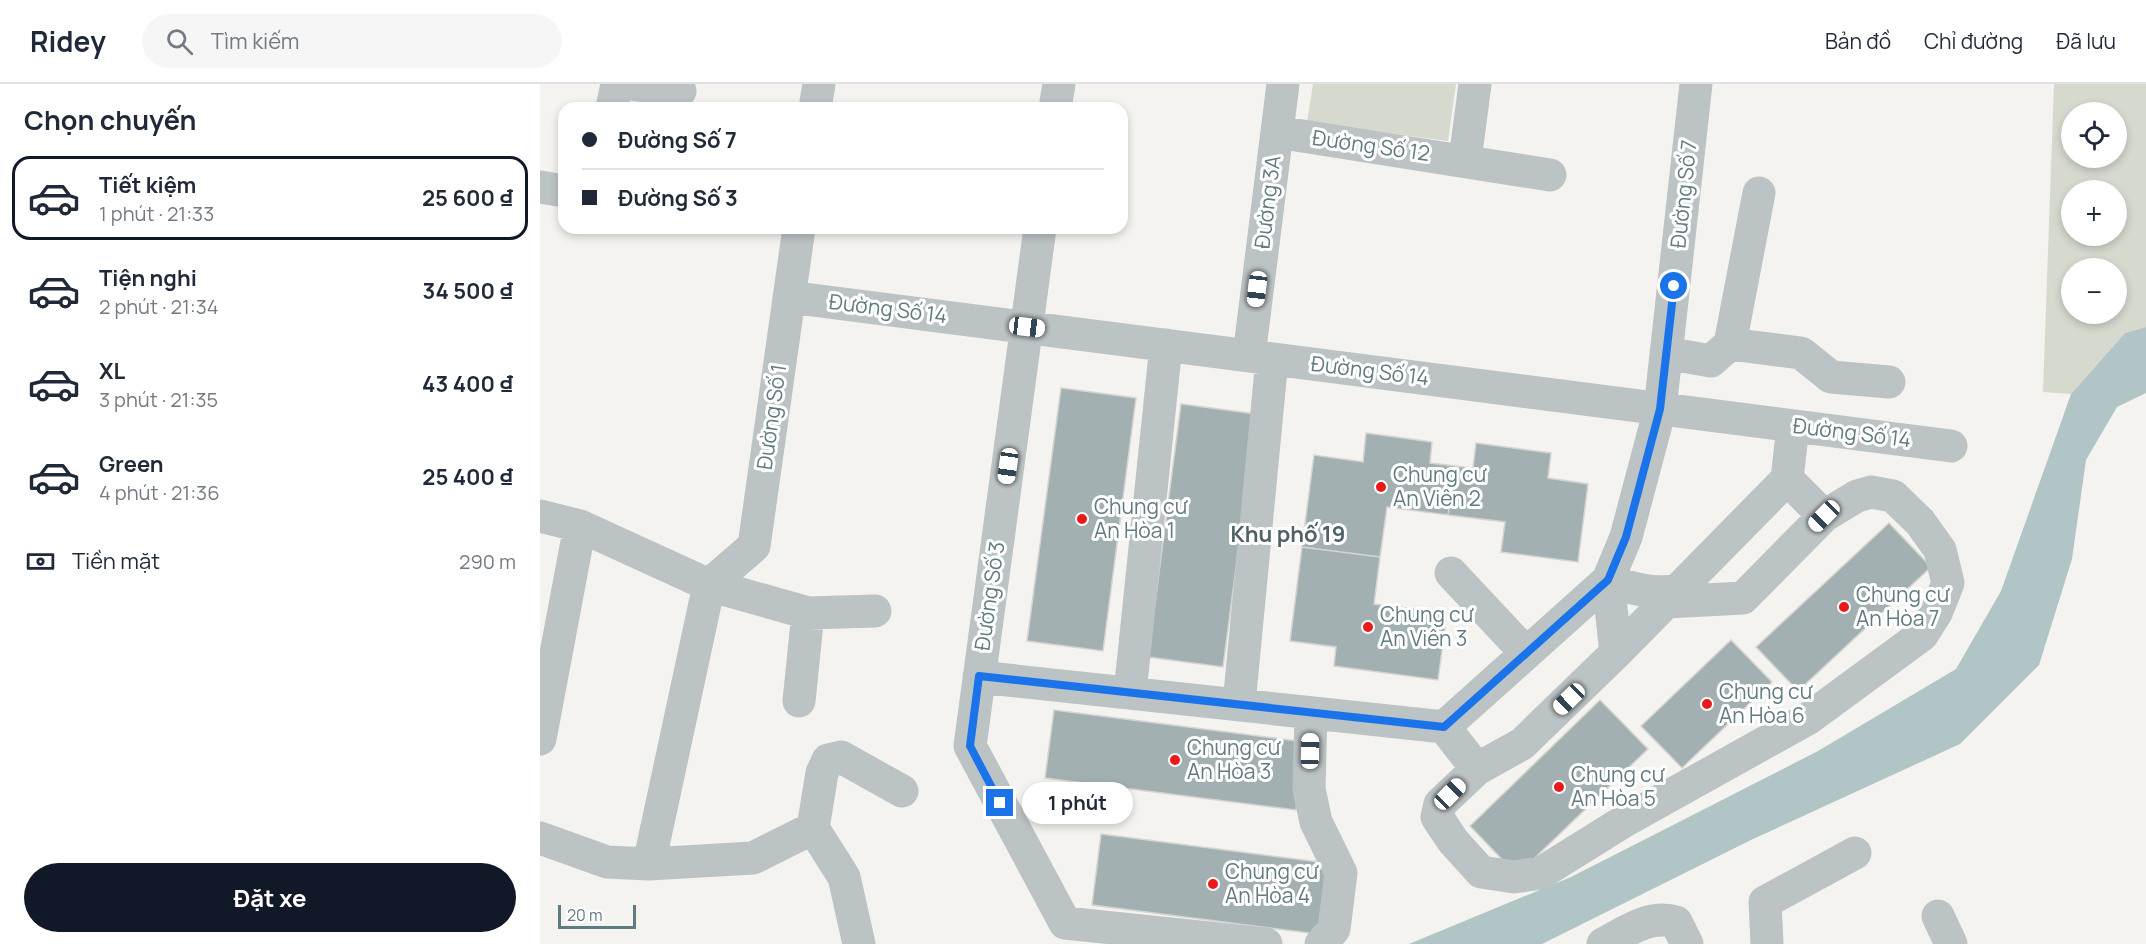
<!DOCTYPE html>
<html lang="vi">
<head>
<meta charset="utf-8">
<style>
  :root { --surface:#fff; --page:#f6f6f7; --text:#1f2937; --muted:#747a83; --line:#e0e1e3; --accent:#111827 }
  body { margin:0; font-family:Manrope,sans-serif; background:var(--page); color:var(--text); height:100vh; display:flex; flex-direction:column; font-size:22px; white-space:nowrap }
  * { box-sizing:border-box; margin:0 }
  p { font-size:20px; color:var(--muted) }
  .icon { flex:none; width:33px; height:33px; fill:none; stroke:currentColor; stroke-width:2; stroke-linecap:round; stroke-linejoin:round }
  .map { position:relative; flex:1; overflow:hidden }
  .side { display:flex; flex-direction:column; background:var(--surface); width:540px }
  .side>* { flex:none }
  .guide { position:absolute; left:18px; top:18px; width:570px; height:132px; border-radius:18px; box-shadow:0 3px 9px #0003; display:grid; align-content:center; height:132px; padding:0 24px; background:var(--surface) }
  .controls { position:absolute; left:1521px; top:18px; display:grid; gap:12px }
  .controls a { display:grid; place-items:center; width:66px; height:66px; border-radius:50%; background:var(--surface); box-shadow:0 3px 9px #0003; font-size:30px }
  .scale { position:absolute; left:18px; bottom:15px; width:78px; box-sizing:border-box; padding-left:6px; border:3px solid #617b82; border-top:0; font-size:16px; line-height:21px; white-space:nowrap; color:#617b82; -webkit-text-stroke:4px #fff; paint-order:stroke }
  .end { position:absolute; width:27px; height:27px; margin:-14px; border:8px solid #1a73e8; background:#fff; box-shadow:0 0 0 3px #fff }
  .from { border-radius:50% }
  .bubble { position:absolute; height:42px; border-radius:21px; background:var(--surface); box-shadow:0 3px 9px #0003; font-size:20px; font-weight:700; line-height:42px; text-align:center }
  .car { position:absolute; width:18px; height:36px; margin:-18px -9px; border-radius:8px; box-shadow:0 0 4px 2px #0007; background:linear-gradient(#fff 24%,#345 0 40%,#fff 0 76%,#345 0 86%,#fff 0) }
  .guide b { display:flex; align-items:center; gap:21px; height:57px; font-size:22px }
  .guide b+b { border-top:2px solid var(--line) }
  .guide i { width:15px; height:15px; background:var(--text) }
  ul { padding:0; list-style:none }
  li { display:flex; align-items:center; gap:18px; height:84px; margin:0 12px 9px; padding:0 12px; border:3px solid transparent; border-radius:18px }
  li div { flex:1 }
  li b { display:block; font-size:22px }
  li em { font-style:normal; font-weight:700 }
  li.active { border-color:var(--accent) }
  li>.icon { width:54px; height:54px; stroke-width:1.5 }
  h2 { padding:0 24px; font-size:27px; line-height:72px }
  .pay { display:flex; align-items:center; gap:15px; height:66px; padding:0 24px; font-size:22px }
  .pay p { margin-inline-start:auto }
  .action { display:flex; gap:12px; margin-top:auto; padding:12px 24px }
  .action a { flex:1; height:69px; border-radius:36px; background:var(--accent); color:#fff; font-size:24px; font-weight:700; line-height:69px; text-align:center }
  header { display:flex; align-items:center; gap:36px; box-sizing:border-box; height:84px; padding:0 30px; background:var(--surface); border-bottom:2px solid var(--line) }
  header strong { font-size:28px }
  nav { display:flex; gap:33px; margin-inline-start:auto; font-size:21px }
  .search { width:420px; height:54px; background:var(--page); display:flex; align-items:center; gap:15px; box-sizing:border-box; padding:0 21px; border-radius:33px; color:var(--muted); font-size:22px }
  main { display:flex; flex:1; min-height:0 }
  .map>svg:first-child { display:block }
  .green { fill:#d5d9ce; fill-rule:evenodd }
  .water { fill:#b2c5c6 }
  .building { fill:#a3b0b2; stroke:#d5d4d2; stroke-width:1.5 }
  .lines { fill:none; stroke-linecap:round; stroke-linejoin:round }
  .minor { stroke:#bcc3c5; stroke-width:33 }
  .route { stroke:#1a73e8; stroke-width:8 }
  .poi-dot { fill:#ea191a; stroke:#fff; stroke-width:2 }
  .labels { text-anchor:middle; stroke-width:6; stroke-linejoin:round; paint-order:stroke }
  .street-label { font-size:21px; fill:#617b82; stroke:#fff }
  .poi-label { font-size:21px; fill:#617b82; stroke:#fff; text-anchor:start }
  .neighbourhood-label { font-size:22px; font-weight:bold; fill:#506267; stroke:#fff }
</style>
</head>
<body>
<header>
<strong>Ridey</strong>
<div class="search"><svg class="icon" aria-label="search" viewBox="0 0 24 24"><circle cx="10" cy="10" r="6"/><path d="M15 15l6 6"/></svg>Tìm kiếm</div>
<nav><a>Bản đồ</a><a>Chỉ đường</a><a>Đã lưu</a></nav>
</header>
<main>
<section class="side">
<h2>Chọn chuyến</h2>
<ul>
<li class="active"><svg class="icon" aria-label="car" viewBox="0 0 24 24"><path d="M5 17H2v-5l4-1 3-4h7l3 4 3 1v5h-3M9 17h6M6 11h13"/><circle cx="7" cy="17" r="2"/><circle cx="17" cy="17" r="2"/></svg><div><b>Tiết kiệm</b><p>1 phút · 21:33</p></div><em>25 600 ₫</em></li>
<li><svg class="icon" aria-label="car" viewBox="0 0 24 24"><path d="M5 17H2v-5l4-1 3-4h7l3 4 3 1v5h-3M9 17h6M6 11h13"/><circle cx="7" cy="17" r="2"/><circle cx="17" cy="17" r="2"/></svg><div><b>Tiện nghi</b><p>2 phút · 21:34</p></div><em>34 500 ₫</em></li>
<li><svg class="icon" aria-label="car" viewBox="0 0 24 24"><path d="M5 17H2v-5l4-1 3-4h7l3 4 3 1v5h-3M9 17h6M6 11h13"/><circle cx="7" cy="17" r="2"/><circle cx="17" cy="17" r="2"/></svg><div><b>XL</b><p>3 phút · 21:35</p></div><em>43 400 ₫</em></li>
<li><svg class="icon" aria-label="car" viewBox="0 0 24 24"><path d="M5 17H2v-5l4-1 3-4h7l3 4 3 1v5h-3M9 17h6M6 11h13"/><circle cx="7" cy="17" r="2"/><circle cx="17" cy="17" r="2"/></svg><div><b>Green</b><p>4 phút · 21:36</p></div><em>25 400 ₫</em></li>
</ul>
<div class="pay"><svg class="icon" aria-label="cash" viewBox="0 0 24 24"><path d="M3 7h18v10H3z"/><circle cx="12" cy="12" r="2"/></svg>Tiền mặt<p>290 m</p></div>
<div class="action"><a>Đặt xe</a></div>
</section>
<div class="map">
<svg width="1606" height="860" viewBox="0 0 1606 860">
  <rect width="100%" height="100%" fill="#f4f3ef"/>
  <!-- green -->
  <path class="green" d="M773,0H916L908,57L767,38Z
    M1514,0H1606V243L1585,249L1531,310L1503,308ZM1532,28H1576V74H1532ZM1532,106H1576V152H1532ZM1532,184H1576V230H1532Z"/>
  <!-- water -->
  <path class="water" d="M1606,243V309L1577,323L1546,376L1532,475L1499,581L1420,660L1211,756L1002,860H869L1031,793L1278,667L1416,585L1461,507L1531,310L1585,249Z"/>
  <!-- building -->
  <path class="building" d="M521,304L596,314L563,567L487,557Z
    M641,320L716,330L683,583L608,573Z
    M826,349L892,358L890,379L915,382L908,431L847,423L840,473L762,463L774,371L823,378Z
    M936,359L1011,369L1008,394L1048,400L1038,478L961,468L965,438L908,431L915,382L933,384Z
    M1349,439L1391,483L1258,607L1216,563Z
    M762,463L840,473L834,520L907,529L898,596L794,582L796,563L750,557Z
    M1191,556L1232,598L1142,684L1101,642Z
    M1060,616L1108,665L977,791L930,742Z
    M514,626L765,658L756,726L505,694Z
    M561,750L794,780L785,851L552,821Z"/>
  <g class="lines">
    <!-- minor -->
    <path class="minor" d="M91,0L140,7
      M72,24L77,0
      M275,24L279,0
      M515,24L519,0
      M737,48L1010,91
      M925,76L935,0
      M0,103L24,107
      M500,144L430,662L525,839L726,860
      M249,213L1411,362
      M1190,260L1261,269L1291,293L1349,298
      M1126,269L1171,277L1190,260L1219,109
      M709,272L743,0
      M0,432L40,442L169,501L268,529L335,527
      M911,489L986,569
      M1068,496L1076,569
      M1068,496C1092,505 1111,510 1137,507
      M169,501L214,462L259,144
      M1127,518L1203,514L1284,432
      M439,593L904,643L1068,496L1086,453L1120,325L1156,0
      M590,609L626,261
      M259,617L268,529
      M699,620L732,275
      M771,629L769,705L776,738L801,789L794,845L781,860
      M904,643L937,685L982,660L1076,569L1247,395L1253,342
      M0,655L40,442
      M937,685L900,720L897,733L913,757L941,788L974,793L1001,789L1086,736L1269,634L1382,551L1396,529L1408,499L1400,466L1380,438L1353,412L1331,408L1317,412L1284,432L1247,395
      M273,744L282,689L288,676L301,673L362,707
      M273,744L304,793L319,860
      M0,754L67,778L109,780L213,774L273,744
      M109,780L169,501
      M1398,832L1411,860
      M1063,860C1086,848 1109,830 1136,838L1147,860
      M1227,860L1225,818L1315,769"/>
  </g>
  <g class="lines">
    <!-- route -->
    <path class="route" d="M460,719L430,662L439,592L904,643L1068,496L1086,453L1120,325L1134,202"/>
  </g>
  <!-- markers -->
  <g class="poi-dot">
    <circle cx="841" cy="403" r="6"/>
    <circle cx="542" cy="435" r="6"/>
    <circle cx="1304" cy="523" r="6"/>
    <circle cx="828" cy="543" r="6"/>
    <circle cx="1167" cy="620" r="6"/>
    <circle cx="635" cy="676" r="6"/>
    <circle cx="1019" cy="703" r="6"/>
    <circle cx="673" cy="800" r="6"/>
  </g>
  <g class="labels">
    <!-- street labels -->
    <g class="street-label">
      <text transform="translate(831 62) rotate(8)" y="7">Đường Số 12</text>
      <text transform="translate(1144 110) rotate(-84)" y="7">Đường Số 7</text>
      <text transform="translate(728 118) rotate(-83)" y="7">Đường 3A</text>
      <text transform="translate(348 225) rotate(7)" y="7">Đường Số 14</text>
      <text transform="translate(830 287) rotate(7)" y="7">Đường Số 14</text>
      <text transform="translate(232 333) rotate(-82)" y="7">Đường Số 1</text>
      <text transform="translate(1312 349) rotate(7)" y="7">Đường Số 14</text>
      <text transform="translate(450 512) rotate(-82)" y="7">Đường Số 3</text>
    </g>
    <!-- poi labels -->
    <g class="poi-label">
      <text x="853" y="398">Chung cư<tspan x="853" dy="24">An Viên 2</tspan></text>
      <text x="554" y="430">Chung cư<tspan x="554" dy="24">An Hòa 1</tspan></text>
      <text x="1316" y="518">Chung cư<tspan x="1316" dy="24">An Hòa 7</tspan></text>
      <text x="840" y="538">Chung cư<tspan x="840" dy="24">An Viên 3</tspan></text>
      <text x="1179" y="615">Chung cư<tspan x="1179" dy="24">An Hòa 6</tspan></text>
      <text x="647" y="671">Chung cư<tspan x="647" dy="24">An Hòa 3</tspan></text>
      <text x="1031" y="698">Chung cư<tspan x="1031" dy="24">An Hòa 5</tspan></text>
      <text x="685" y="795">Chung cư<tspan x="685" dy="24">An Hòa 4</tspan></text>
    </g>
    <!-- neighbourhood labels -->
    <g class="neighbourhood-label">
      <text x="748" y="458">Khu phố 19</text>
    </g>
  </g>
</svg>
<div class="controls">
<a><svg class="icon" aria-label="locate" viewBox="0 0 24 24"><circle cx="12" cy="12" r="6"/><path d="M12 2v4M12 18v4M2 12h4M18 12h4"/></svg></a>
<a>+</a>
<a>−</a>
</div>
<div class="scale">20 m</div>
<i class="end from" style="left:1134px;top:202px"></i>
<i class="end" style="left:460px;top:719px"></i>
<div class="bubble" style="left:482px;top:698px;width:111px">1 phút</div>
<i class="car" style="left:717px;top:205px;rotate:187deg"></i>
<i class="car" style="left:487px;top:243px;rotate:97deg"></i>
<i class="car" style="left:468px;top:382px;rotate:188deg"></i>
<i class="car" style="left:1284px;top:432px;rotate:225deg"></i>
<i class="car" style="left:1029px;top:615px;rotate:226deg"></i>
<i class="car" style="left:770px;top:667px;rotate:1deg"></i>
<i class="car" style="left:910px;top:710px;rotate:45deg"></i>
<div class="guide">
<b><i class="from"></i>Đường Số 7</b>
<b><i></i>Đường Số 3</b>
</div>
</div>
</main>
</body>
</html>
